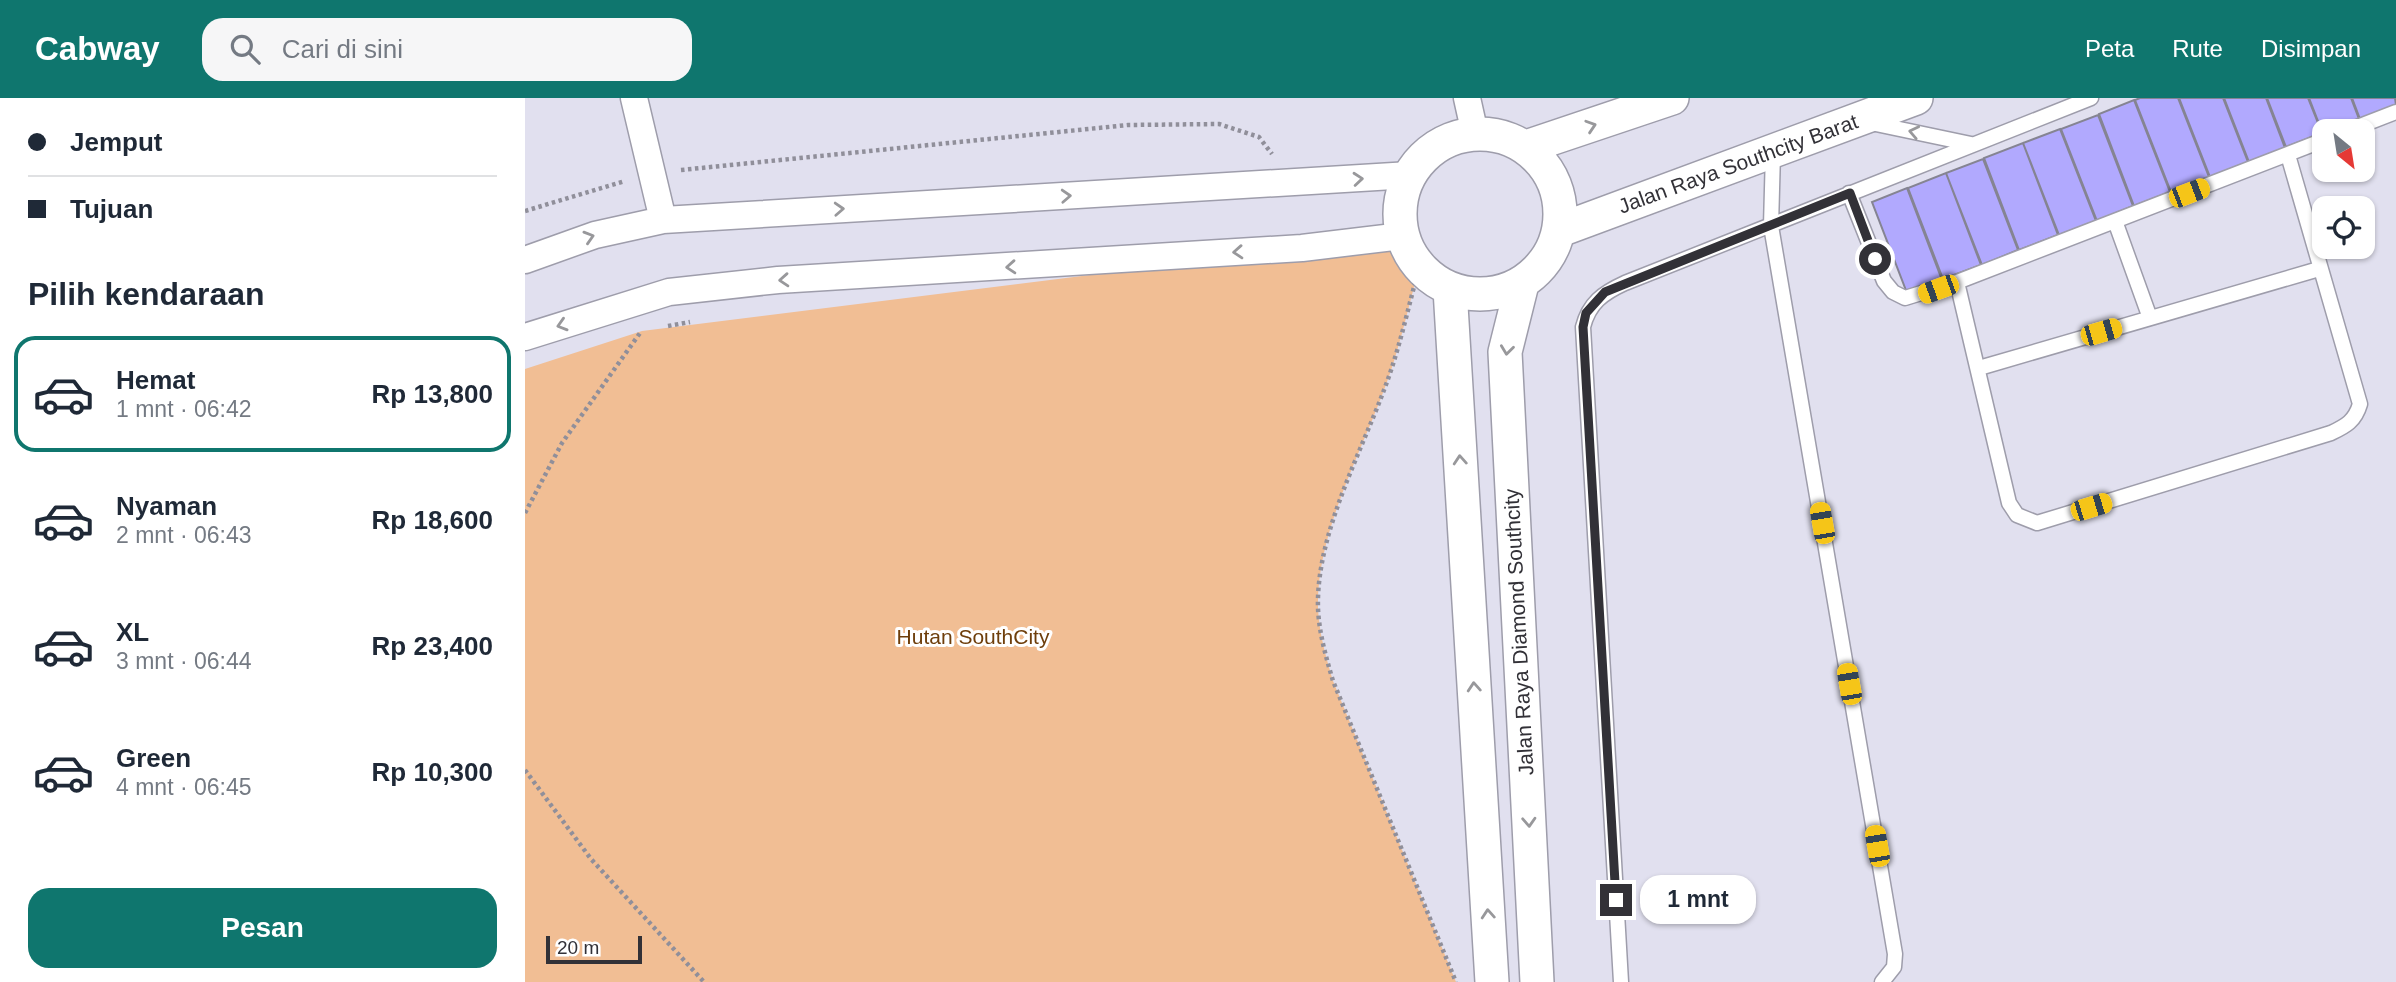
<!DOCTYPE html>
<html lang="id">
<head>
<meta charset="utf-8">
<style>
  :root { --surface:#fff; --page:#f6f6f7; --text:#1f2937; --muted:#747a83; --line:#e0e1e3; --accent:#0f766e }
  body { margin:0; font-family:Arial,sans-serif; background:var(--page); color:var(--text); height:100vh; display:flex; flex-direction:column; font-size:26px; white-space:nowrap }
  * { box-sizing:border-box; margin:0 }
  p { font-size:23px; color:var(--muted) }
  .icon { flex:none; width:38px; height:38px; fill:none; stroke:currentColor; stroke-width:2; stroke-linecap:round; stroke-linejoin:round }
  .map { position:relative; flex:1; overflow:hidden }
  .side { display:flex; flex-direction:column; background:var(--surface); width:525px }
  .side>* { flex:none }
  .banner { display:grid; align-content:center; height:154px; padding:0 28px; background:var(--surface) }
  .needle { width:46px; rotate:150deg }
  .fabs { position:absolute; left:1787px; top:21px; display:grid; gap:14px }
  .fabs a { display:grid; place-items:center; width:63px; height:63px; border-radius:14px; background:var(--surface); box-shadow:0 2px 5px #0004; font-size:35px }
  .scale { position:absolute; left:21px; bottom:18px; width:96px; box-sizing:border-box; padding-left:7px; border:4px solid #323137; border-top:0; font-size:19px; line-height:24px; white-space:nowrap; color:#323137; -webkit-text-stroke:5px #fff; paint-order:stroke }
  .end { position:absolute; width:32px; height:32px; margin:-16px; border:9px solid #323137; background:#fff; box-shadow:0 0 0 4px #fff }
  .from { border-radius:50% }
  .bubble { position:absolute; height:49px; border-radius:21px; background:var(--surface); box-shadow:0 2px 5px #0004; font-size:23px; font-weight:800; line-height:49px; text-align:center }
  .car { position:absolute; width:21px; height:42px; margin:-21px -10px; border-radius:9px; box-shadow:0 0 5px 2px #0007; background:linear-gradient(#f5c518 24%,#345 0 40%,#f5c518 0 76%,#345 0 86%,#f5c518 0) }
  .banner b { display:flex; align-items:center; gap:24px; height:66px; font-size:26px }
  .banner b+b { border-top:2px solid var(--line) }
  .banner i { width:18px; height:18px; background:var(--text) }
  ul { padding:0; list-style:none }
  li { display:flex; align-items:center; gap:21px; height:116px; margin:0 14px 10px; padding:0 14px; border:4px solid transparent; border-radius:21px }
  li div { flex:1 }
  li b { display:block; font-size:26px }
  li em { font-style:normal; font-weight:800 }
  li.current { border-color:var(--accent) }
  li>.icon { width:63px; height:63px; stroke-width:1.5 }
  h2 { padding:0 28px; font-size:32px; line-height:84px }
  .primary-button { display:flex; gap:14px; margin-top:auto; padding:14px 28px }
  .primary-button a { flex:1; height:80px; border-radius:21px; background:var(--accent); color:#fff; font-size:28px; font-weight:800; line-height:80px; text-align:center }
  header { display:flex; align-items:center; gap:42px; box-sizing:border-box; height:98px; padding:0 35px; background:var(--accent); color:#fff }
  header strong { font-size:33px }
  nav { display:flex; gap:38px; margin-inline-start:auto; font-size:24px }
  .search { width:490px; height:63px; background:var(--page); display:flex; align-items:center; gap:18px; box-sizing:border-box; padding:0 24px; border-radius:21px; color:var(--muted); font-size:26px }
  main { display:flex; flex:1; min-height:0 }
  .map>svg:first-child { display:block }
  .green { fill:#f1be94 }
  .building { fill:#b1a9fe; stroke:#858492; stroke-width:2 }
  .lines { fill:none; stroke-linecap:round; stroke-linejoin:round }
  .service-casing { stroke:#9e9dab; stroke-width:17 }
  .minor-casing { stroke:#9e9dab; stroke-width:29 }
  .tertiary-casing { stroke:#9e9dab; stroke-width:36 }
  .path { stroke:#908f9a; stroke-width:4.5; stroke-dasharray:3.5 3.5; stroke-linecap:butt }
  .service { stroke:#fff; stroke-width:14 }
  .minor { stroke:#fff; stroke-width:26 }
  .tertiary { stroke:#fff; stroke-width:33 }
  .oneway { stroke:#98989b }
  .route { stroke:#323137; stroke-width:9 }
  .labels { text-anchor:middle; stroke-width:6; stroke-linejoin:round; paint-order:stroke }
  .street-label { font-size:21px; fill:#323137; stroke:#fff }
  .park-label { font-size:21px; fill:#6e3e0b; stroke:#fff }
</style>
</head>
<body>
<header>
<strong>Cabway</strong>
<div class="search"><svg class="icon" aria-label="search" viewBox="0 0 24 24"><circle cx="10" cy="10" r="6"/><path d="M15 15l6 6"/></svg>Cari di sini</div>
<nav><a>Peta</a><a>Rute</a><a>Disimpan</a></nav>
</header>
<main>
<section class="side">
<div class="banner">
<b><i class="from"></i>Jemput</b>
<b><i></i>Tujuan</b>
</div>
<h2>Pilih kendaraan</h2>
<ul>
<li class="current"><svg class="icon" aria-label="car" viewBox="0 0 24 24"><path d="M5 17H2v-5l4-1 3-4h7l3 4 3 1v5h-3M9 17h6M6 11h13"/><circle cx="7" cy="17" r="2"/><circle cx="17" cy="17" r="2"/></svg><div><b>Hemat</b><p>1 mnt · 06:42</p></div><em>Rp 13,800</em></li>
<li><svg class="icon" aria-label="car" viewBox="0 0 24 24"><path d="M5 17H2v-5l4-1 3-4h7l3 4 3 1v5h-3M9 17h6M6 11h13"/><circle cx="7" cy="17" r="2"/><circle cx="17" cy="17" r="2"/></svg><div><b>Nyaman</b><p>2 mnt · 06:43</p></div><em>Rp 18,600</em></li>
<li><svg class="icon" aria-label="car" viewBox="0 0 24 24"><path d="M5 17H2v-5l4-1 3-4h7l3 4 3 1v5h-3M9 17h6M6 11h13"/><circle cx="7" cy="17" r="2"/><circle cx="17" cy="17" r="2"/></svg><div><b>XL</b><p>3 mnt · 06:44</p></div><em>Rp 23,400</em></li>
<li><svg class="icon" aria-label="car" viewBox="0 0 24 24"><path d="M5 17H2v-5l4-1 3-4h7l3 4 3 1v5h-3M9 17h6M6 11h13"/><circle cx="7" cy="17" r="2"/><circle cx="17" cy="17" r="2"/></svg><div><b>Green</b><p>4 mnt · 06:45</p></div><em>Rp 10,300</em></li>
</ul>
<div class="primary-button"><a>Pesan</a></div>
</section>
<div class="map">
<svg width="1871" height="884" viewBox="0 0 1871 884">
  <rect width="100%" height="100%" fill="#e1e0ef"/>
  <!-- green -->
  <path class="green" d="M877,138L894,170C883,210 874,253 859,292C834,359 791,438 793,510C794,535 801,559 808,583L931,884H0V271L117,233Z"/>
  <!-- building -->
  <path class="building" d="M1615,0H1653L1684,79L1646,94L1610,2Z
    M1654,0H1698L1723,64L1685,79Z
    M1699,0H1741L1760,50L1724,64Z
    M1742,0H1783L1797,35L1761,49Z
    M1784,0H1826L1834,21L1798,36Z
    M1827,0H1870L1871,7L1835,21Z
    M1609,2L1645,94L1609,108L1574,16Z
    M1573,17L1608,108L1572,123L1536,31Z
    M1535,31L1571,123L1534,137L1498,45Z
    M1498,45L1533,137L1494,152L1459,60Z
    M1458,61L1493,152L1457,167L1421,75Z
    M1421,75L1456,167L1418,181L1383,90Z
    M1382,90L1417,182L1382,195L1347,104Z"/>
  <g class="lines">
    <!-- service casing -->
    <g class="service-casing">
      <path id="service" d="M1346,25L1446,46
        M1822,33L1871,14
        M1248,54L1246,128L1370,856L1369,869L1357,884
        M1324,95L1359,183L1368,194L1380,200L1432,184L1799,42
        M1590,123L1625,220
        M1432,184L1484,405L1492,417L1512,425L1806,335C1821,328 1830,323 1835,306L1763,57
        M1454,270L1794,171
        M1096,884L1058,229C1064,205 1078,195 1100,185L1566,0"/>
    </g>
    <!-- minor casing -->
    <g class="minor-casing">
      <path id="minor" d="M109,0L138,122
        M942,0L950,36
        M0,162L70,137L138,122L885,77
        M0,239L144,194L253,182L777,150L877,138"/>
    </g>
    <!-- tertiary casing -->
    <g class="tertiary-casing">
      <path id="tertiary" d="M875 116a80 80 0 1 1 160 0a80 80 0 1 1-160 0Z
        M1001,49L1147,0
        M1035,132L1391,0
        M997,186L980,254L1012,884
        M925,191L967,884"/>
    </g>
    <!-- path -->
    <path class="path" d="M156,72L603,27L694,26L734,39L747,56
      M0,113L100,83
      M894,170C883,210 874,253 859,292C834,359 791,438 793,510C794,535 801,559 808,583L931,884
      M143,228L165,224
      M0,415L37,345L115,235
      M0,672L66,761L179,884"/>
    <!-- service -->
    <use href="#service" class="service"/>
    <!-- minor -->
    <use href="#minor" class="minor"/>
    <!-- tertiary -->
    <use href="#tertiary" class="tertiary"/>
  </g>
  <!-- one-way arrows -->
  <defs><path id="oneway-chevron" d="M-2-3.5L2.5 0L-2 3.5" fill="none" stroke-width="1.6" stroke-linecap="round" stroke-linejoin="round" transform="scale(1.75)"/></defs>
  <g class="oneway">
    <use href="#oneway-chevron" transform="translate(1066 28) rotate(-18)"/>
    <use href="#oneway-chevron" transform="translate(1389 34) rotate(-168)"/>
    <use href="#oneway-chevron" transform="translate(833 81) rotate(-5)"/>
    <use href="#oneway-chevron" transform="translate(541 98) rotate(-3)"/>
    <use href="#oneway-chevron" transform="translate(314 111) rotate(-3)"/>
    <use href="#oneway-chevron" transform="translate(64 139) rotate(-17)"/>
    <use href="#oneway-chevron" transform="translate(713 154) rotate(176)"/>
    <use href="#oneway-chevron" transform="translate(486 169) rotate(176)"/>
    <use href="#oneway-chevron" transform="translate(259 182) rotate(176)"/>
    <use href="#oneway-chevron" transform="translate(37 227) rotate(163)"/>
    <use href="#oneway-chevron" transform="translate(982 252) rotate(97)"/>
    <use href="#oneway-chevron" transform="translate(935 362) rotate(-94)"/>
    <use href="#oneway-chevron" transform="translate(949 589) rotate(-94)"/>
    <use href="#oneway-chevron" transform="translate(1004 724) rotate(87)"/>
    <use href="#oneway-chevron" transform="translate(963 816) rotate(-94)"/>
  </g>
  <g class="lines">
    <!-- route -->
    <path class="route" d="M1091,802L1058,229L1061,215L1080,194L1325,95L1350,161"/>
  </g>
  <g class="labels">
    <!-- street labels -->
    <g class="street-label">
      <text transform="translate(1213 66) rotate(-20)" y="7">Jalan Raya Southcity Barat</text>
      <text transform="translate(994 534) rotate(-93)" y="7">Jalan Raya Diamond Southcity</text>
    </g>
    <!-- park labels -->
    <g class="park-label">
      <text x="448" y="546">Hutan SouthCity</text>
    </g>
  </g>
</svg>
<div class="fabs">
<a><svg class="needle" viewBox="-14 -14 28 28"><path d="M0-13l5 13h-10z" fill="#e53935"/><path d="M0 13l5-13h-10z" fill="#747a83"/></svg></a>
<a><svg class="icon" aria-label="locate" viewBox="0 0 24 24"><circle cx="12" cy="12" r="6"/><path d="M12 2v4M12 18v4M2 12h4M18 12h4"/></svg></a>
</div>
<div class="scale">20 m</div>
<i class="end from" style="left:1350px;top:161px"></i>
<i class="end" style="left:1091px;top:802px"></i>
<div class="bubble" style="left:1115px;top:777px;width:116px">1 mnt</div>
<i class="car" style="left:1664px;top:95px;rotate:69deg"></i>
<i class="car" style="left:1413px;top:191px;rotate:250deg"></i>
<i class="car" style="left:1576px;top:234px;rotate:74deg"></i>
<i class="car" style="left:1566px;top:409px;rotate:73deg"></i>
<i class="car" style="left:1297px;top:425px;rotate:350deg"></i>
<i class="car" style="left:1324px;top:586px;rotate:350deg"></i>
<i class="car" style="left:1352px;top:748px;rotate:350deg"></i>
</div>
</main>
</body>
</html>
